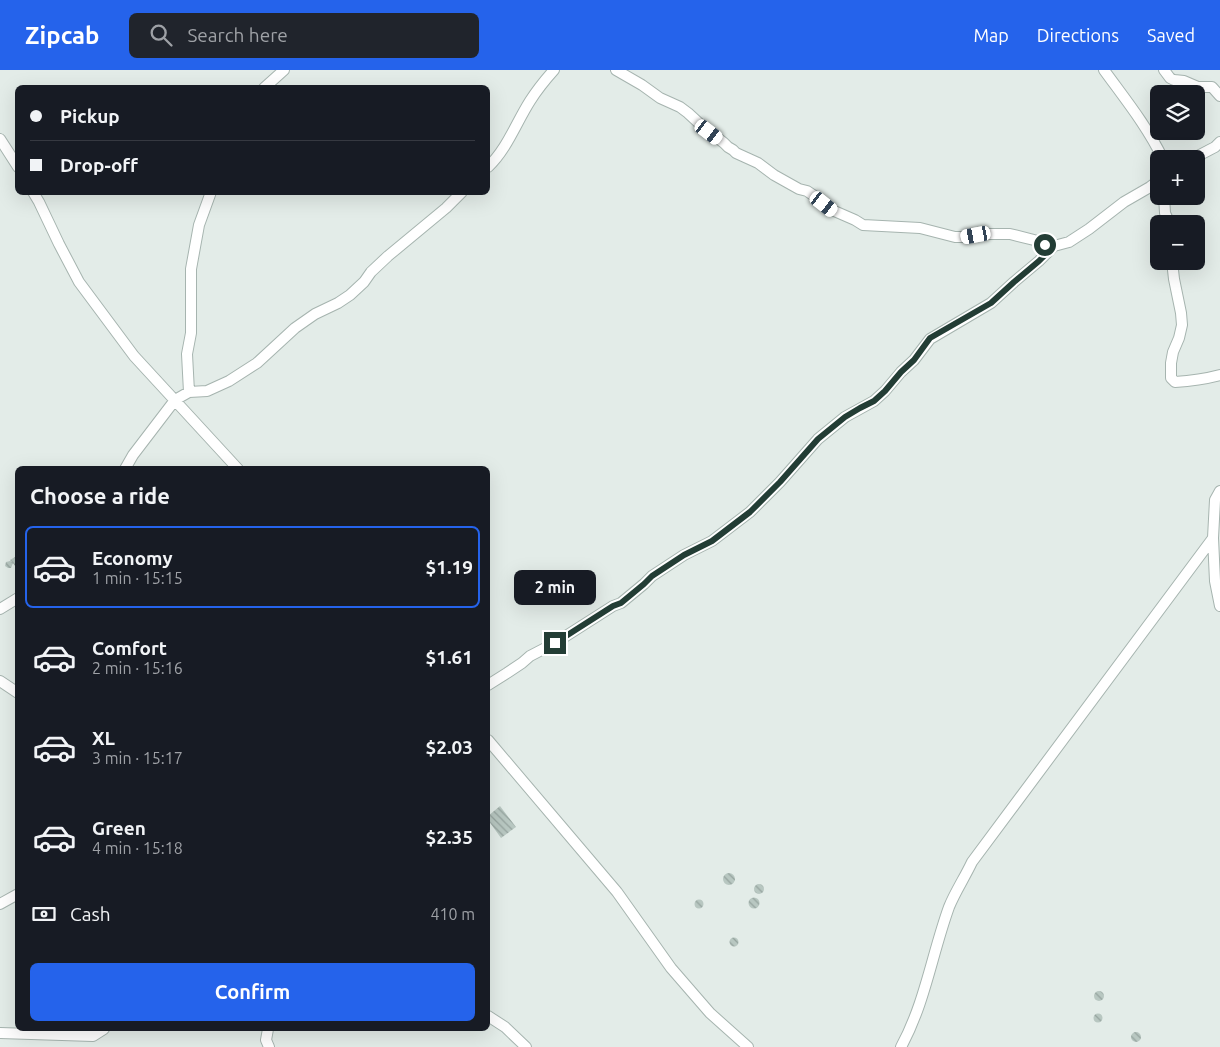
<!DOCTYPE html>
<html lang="en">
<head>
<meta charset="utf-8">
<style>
  :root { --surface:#171b24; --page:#20242c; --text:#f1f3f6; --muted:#9ea1a6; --line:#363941; --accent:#2563eb }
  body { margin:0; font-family:Ubuntu,sans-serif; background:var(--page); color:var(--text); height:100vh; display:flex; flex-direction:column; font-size:19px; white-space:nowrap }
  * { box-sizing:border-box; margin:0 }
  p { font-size:16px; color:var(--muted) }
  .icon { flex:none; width:28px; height:28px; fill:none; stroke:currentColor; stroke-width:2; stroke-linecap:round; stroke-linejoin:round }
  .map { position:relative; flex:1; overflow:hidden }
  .drawer { position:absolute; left:15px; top:396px; width:475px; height:565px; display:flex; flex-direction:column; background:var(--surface); border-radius:8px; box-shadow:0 5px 20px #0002 }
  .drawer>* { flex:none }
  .guide { position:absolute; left:15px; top:15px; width:475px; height:110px; border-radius:8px; box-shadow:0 5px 20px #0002; display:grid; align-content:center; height:110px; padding:0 15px; background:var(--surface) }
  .buttons { position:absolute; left:1150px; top:15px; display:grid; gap:10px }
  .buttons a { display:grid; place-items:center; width:55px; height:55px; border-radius:8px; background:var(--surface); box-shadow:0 5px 20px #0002; font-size:25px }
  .end { position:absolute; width:22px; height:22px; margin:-11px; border:6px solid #233d35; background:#fff; box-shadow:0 0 0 2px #fff }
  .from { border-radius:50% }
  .bubble { position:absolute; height:35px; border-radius:8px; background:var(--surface); box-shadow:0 5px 20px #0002; font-size:16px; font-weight:600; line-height:35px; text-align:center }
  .car { position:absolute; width:15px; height:30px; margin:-15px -8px; border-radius:6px; box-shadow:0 0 4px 1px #0007; background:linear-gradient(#fff 24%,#345 0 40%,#fff 0 76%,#345 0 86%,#fff 0) }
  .guide b { display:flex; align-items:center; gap:18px; height:48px; font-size:19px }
  .guide b+b { border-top:1px solid var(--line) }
  .guide i { width:12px; height:12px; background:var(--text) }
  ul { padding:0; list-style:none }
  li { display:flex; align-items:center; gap:15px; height:82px; margin:0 10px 8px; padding:0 5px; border:2px solid transparent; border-radius:8px }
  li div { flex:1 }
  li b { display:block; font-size:19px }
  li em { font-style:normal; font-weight:600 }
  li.on { border-color:var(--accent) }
  li>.icon { width:45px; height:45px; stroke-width:1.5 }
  h2 { padding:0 15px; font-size:22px; line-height:60px }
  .pay { display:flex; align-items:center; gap:12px; height:55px; padding:0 15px; font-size:19px }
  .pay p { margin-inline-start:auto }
  .cta { display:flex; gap:10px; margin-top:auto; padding:10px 15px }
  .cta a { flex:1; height:58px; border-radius:8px; background:var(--accent); color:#fff; font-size:20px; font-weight:600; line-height:58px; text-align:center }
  header { display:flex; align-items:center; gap:30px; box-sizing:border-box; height:70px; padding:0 25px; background:var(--accent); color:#fff }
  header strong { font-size:24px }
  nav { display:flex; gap:28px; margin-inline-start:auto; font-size:18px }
  .search { width:350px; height:45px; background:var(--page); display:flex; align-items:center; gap:12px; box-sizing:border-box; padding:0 18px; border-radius:8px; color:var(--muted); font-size:19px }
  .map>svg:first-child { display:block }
  .building { fill:url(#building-back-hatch) }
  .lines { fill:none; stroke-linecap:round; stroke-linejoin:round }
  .minor-casing { stroke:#a6b4af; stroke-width:12 }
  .minor { stroke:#fff; stroke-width:10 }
  .route { stroke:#233d35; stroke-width:6 }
</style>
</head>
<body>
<header>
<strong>Zipcab</strong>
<div class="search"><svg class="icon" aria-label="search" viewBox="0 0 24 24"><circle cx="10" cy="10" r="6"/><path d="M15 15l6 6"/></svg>Search here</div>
<nav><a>Map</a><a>Directions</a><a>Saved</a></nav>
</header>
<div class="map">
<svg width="1220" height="977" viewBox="0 0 1220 977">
  <defs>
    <pattern id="building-back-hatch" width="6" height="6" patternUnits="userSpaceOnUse" patternTransform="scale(1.25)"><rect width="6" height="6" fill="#b8c7c1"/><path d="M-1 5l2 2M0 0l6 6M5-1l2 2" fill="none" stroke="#95a39e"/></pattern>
  </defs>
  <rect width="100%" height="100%" fill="#e3ece8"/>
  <!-- building -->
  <path class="building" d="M15,487L18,491V494L15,496L13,493L11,498H8L5,496L6,492L10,491L13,493L10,490Z
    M500,736L516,757L501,768L488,750V746Z
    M723 809a6 6 0 1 1 12 0a6 6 0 1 1-12 0Z
    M754 819a5 5 0 1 1 10 0a5 5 0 1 1-10 0Z
    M748.5 833a5.5 5.5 0 1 1 11 0a5.5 5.5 0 1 1-11 0Z
    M694.5 834a4.5 4.5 0 1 1 9 0a4.5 4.5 0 1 1-9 0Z
    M729.5 872a4.5 4.5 0 1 1 9 0a4.5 4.5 0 1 1-9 0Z
    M1094 926a5 5 0 1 1 10 0a5 5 0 1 1-10 0Z
    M1093.5 948a4.5 4.5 0 1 1 9 0a4.5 4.5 0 1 1-9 0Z
    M1131 967a5 5 0 1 1 10 0a5 5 0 1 1-10 0Z"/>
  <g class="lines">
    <!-- minor casing -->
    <g class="minor-casing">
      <path id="minor" d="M616,0L642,15L660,28L680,37L688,43L701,55L724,73L728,77L733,80L736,83L758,93L774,105L799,119L807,121L813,125L821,132L832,140L855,150L863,155L920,158L955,167H965L987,164H1010L1034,170L1045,175L1054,176
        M1104,0C1125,29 1147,56 1163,89
        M1164,0L1170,8L1174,10L1184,11L1198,17H1212L1220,26
        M264,18L284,0
        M0,69L18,97
        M1192,89L1215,77L1220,72
        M488,97C507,79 516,53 530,31C537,20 545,10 554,0
        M33,122L39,132L59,174L79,212L134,286L238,399
        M1164,126L1165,143L1170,154
        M1172,191L1174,209L1181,243L1182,255L1179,268L1173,282L1171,293V308L1175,312C1190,311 1205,309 1220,305
        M189,322L187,284L191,263V199L199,155L211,122
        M125,399L133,385L175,330L189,322L207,321L229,311L257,293L295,258L315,244L338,233L350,225L364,212L371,202L388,186L446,138L462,122
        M1213,468L1215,511L1220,536
        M0,539L18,528
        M0,611L18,623
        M488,615L507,603L522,593L530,586L555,573L613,536L621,533L644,514L652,506L684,485L712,471L750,442L780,412L818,369L845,347L874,331L885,321L901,302L914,290L930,269L991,233L1014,212L1039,191L1054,176L1069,172L1089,159L1124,132L1150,117L1159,110
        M488,670L617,822L671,898L710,943L748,977
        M0,834L18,824
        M488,946L505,957L526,977
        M268,959L266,970L269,977
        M0,963L93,966L104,959
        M901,977C925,933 932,884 949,837C955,822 965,807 972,792L1213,468L1215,430L1220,421"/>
    </g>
    <!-- minor -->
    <use href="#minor" class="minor"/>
  </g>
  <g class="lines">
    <!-- route -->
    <path class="route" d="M555,573L613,536L621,533L644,514L652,506L684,485L712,471L750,442L780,412L818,369L845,347L860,338L874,331L885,321L901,302L914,290L930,268L991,233L1014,212L1039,191L1054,176L1045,175"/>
  </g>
</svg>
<div class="buttons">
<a><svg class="icon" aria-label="layers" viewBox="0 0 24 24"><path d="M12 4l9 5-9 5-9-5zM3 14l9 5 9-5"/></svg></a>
<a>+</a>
<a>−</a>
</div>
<i class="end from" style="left:1045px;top:175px"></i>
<i class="end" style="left:555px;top:573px"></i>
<div class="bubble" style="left:514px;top:500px;width:82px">2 min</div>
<i class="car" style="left:709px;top:62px;rotate:127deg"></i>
<i class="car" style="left:824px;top:134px;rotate:128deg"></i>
<i class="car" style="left:976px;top:165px;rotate:260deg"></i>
<div class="guide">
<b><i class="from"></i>Pickup</b>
<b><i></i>Drop-off</b>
</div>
<section class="drawer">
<h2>Choose a ride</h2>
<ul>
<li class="on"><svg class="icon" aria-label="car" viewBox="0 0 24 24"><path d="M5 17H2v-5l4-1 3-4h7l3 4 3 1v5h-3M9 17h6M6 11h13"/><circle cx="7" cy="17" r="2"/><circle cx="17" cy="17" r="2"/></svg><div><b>Economy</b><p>1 min · 15:15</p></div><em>$1.19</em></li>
<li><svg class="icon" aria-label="car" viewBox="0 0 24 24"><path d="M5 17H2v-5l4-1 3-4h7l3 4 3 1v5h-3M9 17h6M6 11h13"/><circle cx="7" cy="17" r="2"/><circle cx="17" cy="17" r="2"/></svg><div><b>Comfort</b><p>2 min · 15:16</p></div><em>$1.61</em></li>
<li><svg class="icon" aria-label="car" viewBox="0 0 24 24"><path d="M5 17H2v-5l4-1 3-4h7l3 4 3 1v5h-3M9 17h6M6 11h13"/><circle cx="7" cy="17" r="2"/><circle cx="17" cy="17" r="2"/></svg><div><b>XL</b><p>3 min · 15:17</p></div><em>$2.03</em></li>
<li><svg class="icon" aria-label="car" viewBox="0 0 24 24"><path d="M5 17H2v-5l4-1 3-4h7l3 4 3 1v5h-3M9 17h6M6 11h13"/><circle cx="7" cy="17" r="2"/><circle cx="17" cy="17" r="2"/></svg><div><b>Green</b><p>4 min · 15:18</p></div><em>$2.35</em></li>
</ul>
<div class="pay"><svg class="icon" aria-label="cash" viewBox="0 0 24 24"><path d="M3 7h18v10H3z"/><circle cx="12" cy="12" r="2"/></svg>Cash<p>410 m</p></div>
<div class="cta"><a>Confirm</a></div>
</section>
</div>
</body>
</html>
